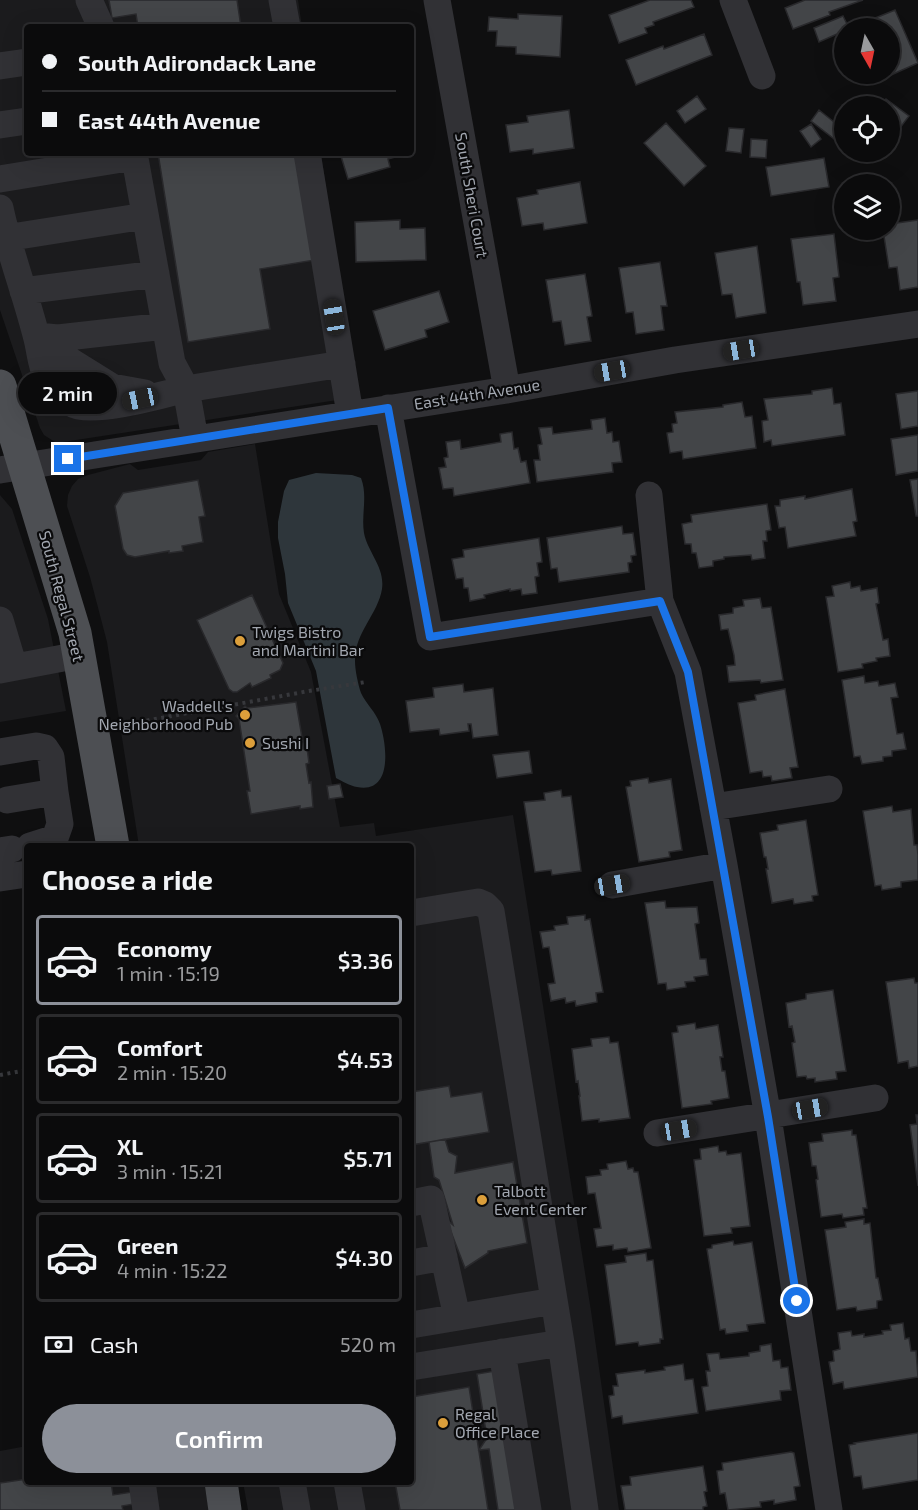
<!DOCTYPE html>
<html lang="en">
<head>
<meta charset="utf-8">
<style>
  :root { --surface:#0b0b0c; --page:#19191a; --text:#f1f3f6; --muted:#9a9b9d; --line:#2b2b2d; --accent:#8c9099 }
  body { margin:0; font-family:"Exo 2",sans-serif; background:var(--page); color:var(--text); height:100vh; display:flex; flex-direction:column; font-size:22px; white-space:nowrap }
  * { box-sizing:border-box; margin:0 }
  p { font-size:20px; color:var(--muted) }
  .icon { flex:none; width:33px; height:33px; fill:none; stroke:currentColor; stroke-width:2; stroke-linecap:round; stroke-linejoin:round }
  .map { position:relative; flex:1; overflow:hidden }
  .details { position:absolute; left:24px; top:843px; width:390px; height:642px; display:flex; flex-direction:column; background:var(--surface); border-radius:6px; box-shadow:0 6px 24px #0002,0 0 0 2px var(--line) }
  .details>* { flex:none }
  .banner { position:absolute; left:24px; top:24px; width:390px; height:132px; border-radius:6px; box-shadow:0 6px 24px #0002,0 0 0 2px var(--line); display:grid; align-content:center; height:132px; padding:0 18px; background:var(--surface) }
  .needle { width:39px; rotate:171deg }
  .tools { position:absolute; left:834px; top:18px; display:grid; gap:12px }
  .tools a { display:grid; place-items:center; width:66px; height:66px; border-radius:50%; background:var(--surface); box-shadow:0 6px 24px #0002,0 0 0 2px var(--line); font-size:30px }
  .end { position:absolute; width:27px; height:27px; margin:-14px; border:8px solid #1a73e8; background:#fff; box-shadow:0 0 0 3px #fff }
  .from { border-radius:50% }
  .bubble { position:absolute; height:42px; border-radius:21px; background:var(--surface); box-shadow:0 6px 24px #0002,0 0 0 2px var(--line); font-size:20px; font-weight:600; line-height:42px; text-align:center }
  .car { position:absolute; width:18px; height:36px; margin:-18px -9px; border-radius:8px; box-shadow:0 0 4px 2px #0007; background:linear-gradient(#222 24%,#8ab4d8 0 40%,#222 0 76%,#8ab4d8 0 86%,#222 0) }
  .banner b { display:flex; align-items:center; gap:21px; height:57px; font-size:22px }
  .banner b+b { border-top:2px solid var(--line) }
  .banner i { width:15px; height:15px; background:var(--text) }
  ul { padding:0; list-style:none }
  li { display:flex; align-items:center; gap:18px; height:90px; margin:0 12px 9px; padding:0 6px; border:3px solid var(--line); border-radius:6px }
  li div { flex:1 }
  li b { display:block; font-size:22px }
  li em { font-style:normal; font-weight:600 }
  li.on { border-color:var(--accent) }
  li>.icon { width:54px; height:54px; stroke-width:1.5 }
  h2 { padding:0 18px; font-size:27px; line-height:72px }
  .pay { display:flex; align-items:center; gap:15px; height:66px; padding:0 18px; font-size:22px }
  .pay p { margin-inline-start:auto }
  .action { display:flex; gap:12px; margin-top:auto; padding:12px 18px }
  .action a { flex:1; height:69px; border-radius:36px; background:var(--accent); color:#fff; font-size:24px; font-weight:600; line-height:69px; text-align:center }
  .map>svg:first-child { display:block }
  .built { fill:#1b1b1d }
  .water { fill:#2e363b }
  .building { fill:#434548; stroke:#29292c; stroke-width:1.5 }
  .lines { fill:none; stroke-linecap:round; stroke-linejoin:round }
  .path { stroke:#37383c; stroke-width:4; stroke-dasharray:3 4.5; stroke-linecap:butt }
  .minor { stroke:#313135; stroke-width:27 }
  .major { stroke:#4d4f53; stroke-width:33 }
  .route { stroke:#1a73e8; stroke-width:8 }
  .poi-dot { fill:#dc9f3b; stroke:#0a0a0b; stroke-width:2 }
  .labels { text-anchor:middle; stroke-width:4.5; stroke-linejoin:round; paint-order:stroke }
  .street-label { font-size:16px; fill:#a2a7b0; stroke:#0a0a0b }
  .poi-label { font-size:16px; fill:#a2a7b0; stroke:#0a0a0b; text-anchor:start }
</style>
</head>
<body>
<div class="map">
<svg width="918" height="1510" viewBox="0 0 918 1510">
  <rect width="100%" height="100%" fill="#0f0f10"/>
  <!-- built -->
  <path class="built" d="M0,0H298L302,27H27V153H321L357,397L63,442H55L44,435L40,428L0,310Z
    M255,444L279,594L311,672L340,827L374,823L376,836L513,815L591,1311L619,1510H248L243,1482H411V846H139L107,642L90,577L67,506L68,495L72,486L78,479L88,475L130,464L138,470L201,460L208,452Z
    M0,495L12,509L48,619L66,711L0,722Z
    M27,1446V1482H204L209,1510H0V1451Z"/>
  <!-- water -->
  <path class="water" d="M316,473L352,475L361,478C368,496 361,514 364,533C368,553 385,567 382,589C378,614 354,634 355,661C355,670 358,684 361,693C366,704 376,712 380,724C387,745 393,794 357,787C350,786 342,781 336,778L316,671L288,603L285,574L278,538V522L284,491L289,480Z"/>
  <!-- building -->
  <path class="building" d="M109,0H237L241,27H138L136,14L112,18Z
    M650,0H691L694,7L653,22L654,25L645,28L647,33L619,43L609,15Z
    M805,0H863L829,12L830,15L793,29L785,8Z
    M895,10L918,63L891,75L890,28H871L868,21Z
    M518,14L562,16L560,57L516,54V47L496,46L497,31H488L489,17L518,19Z
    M843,16L849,28H844V31L819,42L814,28Z
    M704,34L712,55L636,85L626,60L663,46L664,49Z
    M697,96L706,109L685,123L677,111Z
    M886,99L909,116L890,141V106H880Z
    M569,110L574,148L533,154V149L510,152L506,125L528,122L527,116Z
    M819,110L844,130V134L838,142L811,121Z
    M666,123L706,166L684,186L644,143Z
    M811,124L821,139L811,147L800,131Z
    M729,128L744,129L741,153L726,151Z
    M751,139L767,140L766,158L750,157Z
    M859,152H881L872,162Z
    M158,153H298L315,260L260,269L270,329L188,342Z
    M340,153H409L388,159L390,167L348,179Z
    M824,158L829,187L771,196L766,167Z
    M580,182L587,223L544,230L543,223L522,226L517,198L538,194L537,190Z
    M400,220V229L425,228L426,260L356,262L355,222Z
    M918,220V287L900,290L897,267L889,268L883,230H890V224Z
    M834,234L839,277L833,278L836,301L803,305L800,282H797L791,239Z
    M757,246L766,313L736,318L732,294L722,295L715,253Z
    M660,262L667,306H661L664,330L636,334L633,312L626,313L619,268Z
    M585,274L592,316L587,317L591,341L565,345L561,321L553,322L546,280Z
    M439,291L449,322L425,330L427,337L385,350L373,311Z
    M832,388L834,404L841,403L845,435L772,446L771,440L764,442L762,421L768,420L764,399L812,394V391Z
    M918,391V426L901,429L896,394Z
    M742,402L745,417L752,416L756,448L683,459L682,451L670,453L667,433L673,432L672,424L677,423L675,412L723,407V405Z
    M605,418L607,433L612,432L613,442L619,441L622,462L612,463L613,472L537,482L534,460H540L538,445L542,444L539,428L552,427L553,434L592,429L591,420Z
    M512,432L514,449L518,448L521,462L526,461L530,483L454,496L453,488L443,489L439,468L446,467L444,458L448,457L446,442L460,440L461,449L501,442L500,434Z
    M918,435V471L896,475L891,439Z
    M918,479V516H916L910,480Z
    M198,480L205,516L199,517L203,542L182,546L183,551L169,553V551L135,557L127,555L123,549L115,506L123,493Z
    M852,489L857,521L853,522L856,536L788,548L785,527L779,528L775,506H780V500L805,496V499Z
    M767,504L771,530L766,531L767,541H763L765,558L752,560L751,555L724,557V559L713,561V566L699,568L696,553H692L691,544H685L682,524L692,522L691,515Z
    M622,526L623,534L633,533L636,555L631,556L632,562L628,563L629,572L559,582L557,568L551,569L547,538Z
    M539,538L542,562L537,563L539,576L535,577L537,593L522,595L521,589L510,591V589L484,595L485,598L470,601L468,588H464L463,578L456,579L452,559L464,557L463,550Z
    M850,582L851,588L860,586L861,591L877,588L879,603L876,604L883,640L888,639L890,656L876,658L877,661L862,664L863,668L838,672L826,597L834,596L832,586Z
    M252,595L283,663L280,670L270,675L271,678L252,687L250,683L237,692H233L229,689L197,620Z
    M760,598L762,608L771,607L783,680L761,683L760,680L729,682L727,666L735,665L734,655L728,629L721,630L719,615L733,613V608L744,606L743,600Z
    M864,676L865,683L878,681L879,686L895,683L898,697L891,698L897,734L903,733L906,749L892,751V756L883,757V761L862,764L860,756L854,757L842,680Z
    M463,684L464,692L493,688L498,735L473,738L471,724H468L469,731L440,735L439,729L410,732L406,701L434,697L433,688Z
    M785,689L798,767L790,768L792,778L772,781L771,776L763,777L762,771L750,773L738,703L756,700L755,695Z
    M296,702L304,749L307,748L309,763L306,764L309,783L311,782L313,807L300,809V806L251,814L247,791H250L239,719L236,716L245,706L247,708Z
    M529,751L532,773L497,778L493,755Z
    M648,778L649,783L671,779L682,850L669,852L670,857L639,862L626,787L631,786L630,781Z
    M340,784L343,797L329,799L327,786Z
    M561,790L562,797L571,796L581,871L552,875L551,870L535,872L524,802L545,800L544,793Z
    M892,806L893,812L911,809L914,845H917L918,855V880L901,882V887L882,890L881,885L875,886L863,811Z
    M806,820L818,895L812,896L813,901L794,904L793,899L772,903L766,869H768L766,857H764L760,833L778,830L777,825Z
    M665,901L666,908L697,907L699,923L695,924L700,959H706L708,975L694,977L695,981L685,982L686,987L667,990L666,983L658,984L645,903Z
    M585,915V920L590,919L603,992L596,993L597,1002L576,1006L575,1001L566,1003L565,998L551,1001L548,984L555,983L549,947L543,948L540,932L555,930L554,926L568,924L567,917Z
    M914,978L915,983H918V1066L909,1068L908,1061L898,1063L886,982Z
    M833,990L846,1071L836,1072L837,1079L815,1082V1078L807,1079L806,1076L797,1077L792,1043L795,1042L792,1026L789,1027L786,1003L806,999V994Z
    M695,1023L696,1029L718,1025L723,1057H720L722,1071H725L729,1098L711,1101L712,1104L682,1108L672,1033L678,1032L677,1026Z
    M609,1037L610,1043L618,1042L630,1118L599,1122V1119L582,1121L579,1096H580L578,1081L576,1082L572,1049L592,1046L591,1039Z
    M449,1086L451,1097L482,1092L489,1132L411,1145V1092Z
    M916,1115H918V1186L910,1125L917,1124Z
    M852,1130V1135H856L867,1208H863L864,1215L843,1218L842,1214L821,1217L816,1180L818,1179L816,1166H812L809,1143L823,1141L822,1134Z
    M445,1139L449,1152L457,1156L455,1173L513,1162L527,1243L488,1251V1253L465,1268L446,1219L453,1225L439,1180L434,1177L429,1142Z
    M718,1146L719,1152L726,1151L727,1155L741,1153L750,1226L731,1228L732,1233L704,1236L694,1160L701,1159L700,1149Z
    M626,1161L628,1169L633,1168L634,1172H638L651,1248L628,1252L627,1248L613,1250V1245L597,1247L594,1229L601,1228L595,1193L588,1194L586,1177L601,1175L600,1170L608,1169L607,1164Z
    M864,1219V1224L870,1223L876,1278H878L882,1300L877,1301V1308L857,1311L856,1307L837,1310L825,1230L846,1227L845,1222Z
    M733,1241L734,1245L752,1242L765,1323L747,1325L748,1331L726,1334L725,1329L720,1330L707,1249L712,1248V1245Z
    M646,1253L647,1261L653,1260L663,1339H660V1343L639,1346L638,1342L616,1345L605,1265L626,1262L625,1256Z
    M903,1323L905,1339L909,1338L911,1351H916L918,1377L844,1389L843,1382L833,1384L829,1362L834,1361L833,1351L840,1349L838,1333L851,1331L852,1336L864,1334V1337L883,1334L882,1331L891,1330L890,1325Z
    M771,1344L773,1361L780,1360L781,1368L788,1367L791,1390L780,1391L781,1400L706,1411L702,1387L708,1386L706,1371H710L707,1354L719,1353L720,1359L749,1356V1353L760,1351V1346Z
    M683,1364L685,1380L693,1379L698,1413L623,1424L622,1416L612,1418L609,1396L614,1395L613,1386H618L616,1374L645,1370V1373L665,1370L664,1367Z
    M495,1371L516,1510H498L489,1449L479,1450L487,1438L477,1374Z
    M469,1387L488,1510H400L395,1482H411V1397Z
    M918,1433V1480L863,1489L861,1476L854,1477L849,1445L855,1444L854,1443Z
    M791,1452L794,1453L800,1486L794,1487L796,1500L774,1504V1500L760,1502L761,1507L728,1510L725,1493L720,1494L717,1471L723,1470L722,1463Z
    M703,1466L707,1491L704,1492L707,1506L703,1507V1510H625L621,1486L631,1485L630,1477Z
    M27,1479V1482H111L113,1495L132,1492L134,1504L122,1506L123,1510H0V1483Z"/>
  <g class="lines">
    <!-- path -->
    <path class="path" d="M117,726L309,691L366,682
      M0,1075L27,1070"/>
    <!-- minor -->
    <path class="minor" d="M89,0L101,27
      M282,0L287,27
      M437,0L507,390
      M733,0L762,76
      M0,66L27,62
      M0,125L27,121
      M134,153L172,363L186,389L342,364
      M307,153L350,414
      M0,179L134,157
      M0,208C9,251 25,292 36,335C40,348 40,363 46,375C51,385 66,403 78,406C107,411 156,396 186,389L195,439
      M0,239L145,216
      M23,291L156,274
      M37,336L59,354L112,387L145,393
      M37,336L58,338L165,326
      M388,408L430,637L660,601L688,672L724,865L768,1117L829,1510
      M0,470L507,390L675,360L918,324
      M649,495L660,601
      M0,620L14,667
      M0,670L79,655
      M0,752L36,746L45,748L51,757L55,792
      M7,800L55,792L60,824L55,838L30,846
      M713,807L829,789
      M0,851L12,849
      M0,878L27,874
      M612,885L724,865
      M411,913L478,902L485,905L491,911L561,1343
      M657,1133L875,1098
      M411,1203L431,1199L457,1317
      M411,1263L444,1257
      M411,1325L554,1301
      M502,1352L528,1510
      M411,1367L561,1343L585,1510
      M142,1482L146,1510
      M292,1482L297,1510
      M347,1482L352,1510"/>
    <!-- major -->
    <path class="major" d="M0,386L75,633L113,846
      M221,1482L225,1510"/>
  </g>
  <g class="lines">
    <!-- route -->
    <path class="route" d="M68,459L388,408L430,637L660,601L688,672L768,1117L797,1301"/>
  </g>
  <!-- markers -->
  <g class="poi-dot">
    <circle cx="240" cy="641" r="6"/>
    <circle cx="245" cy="715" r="6"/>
    <circle cx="250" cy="743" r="6"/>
    <circle cx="482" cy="1200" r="6"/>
    <circle cx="443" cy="1423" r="6"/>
  </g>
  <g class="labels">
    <!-- street labels -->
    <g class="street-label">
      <text transform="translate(472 195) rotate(80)" y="6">South Sheri Court</text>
      <text transform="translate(477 394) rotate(-9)" y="6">East 44th Avenue</text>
      <text transform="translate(62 596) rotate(75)" y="6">South Regal Street</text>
    </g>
    <!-- poi labels -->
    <g class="poi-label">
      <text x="252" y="638">Twigs Bistro<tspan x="252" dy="18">and Martini Bar</tspan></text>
      <text x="233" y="712" text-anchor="end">Waddell's<tspan x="233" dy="18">Neighborhood Pub</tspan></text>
      <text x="262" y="749">Sushi I</text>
      <text x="494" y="1197">Talbott<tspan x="494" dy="18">Event Center</tspan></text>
      <text x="455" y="1420">Regal<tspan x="455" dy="18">Office Place</tspan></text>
    </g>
  </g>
</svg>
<div class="tools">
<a><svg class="needle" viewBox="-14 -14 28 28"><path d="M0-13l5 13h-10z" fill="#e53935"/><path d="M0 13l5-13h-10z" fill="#9a9b9d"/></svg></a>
<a><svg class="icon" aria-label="locate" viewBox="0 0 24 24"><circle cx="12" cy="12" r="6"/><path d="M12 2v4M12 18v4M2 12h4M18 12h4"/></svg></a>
<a><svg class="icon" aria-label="layers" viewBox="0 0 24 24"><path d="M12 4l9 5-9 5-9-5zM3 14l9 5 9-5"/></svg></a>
</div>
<i class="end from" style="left:797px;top:1301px"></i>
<i class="end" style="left:68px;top:459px"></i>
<div class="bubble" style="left:18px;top:372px;width:99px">2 min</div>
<i class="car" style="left:334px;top:317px;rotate:351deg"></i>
<i class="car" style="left:741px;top:350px;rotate:261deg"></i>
<i class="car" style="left:612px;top:371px;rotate:260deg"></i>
<i class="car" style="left:140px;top:399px;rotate:258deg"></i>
<i class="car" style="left:612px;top:885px;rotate:80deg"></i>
<i class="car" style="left:810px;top:1109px;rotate:80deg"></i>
<i class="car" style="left:679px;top:1130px;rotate:81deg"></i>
<div class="banner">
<b><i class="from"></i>South Adirondack Lane</b>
<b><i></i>East 44th Avenue</b>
</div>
<section class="details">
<h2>Choose a ride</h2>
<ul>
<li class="on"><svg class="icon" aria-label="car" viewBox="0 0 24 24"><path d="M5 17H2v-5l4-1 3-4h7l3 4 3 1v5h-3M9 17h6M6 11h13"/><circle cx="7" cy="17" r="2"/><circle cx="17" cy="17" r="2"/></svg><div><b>Economy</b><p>1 min · 15:19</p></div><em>$3.36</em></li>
<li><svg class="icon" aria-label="car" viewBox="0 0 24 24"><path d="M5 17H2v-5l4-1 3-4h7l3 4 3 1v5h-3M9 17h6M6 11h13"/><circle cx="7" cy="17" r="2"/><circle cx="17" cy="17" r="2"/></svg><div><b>Comfort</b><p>2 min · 15:20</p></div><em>$4.53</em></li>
<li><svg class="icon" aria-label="car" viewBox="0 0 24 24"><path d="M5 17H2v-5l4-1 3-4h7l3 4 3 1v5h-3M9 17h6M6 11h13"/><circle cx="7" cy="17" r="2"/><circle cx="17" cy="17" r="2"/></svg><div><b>XL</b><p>3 min · 15:21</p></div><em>$5.71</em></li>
<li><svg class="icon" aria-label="car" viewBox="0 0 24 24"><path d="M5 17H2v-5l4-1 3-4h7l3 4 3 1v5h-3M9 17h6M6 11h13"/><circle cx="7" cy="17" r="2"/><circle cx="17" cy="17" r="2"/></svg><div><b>Green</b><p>4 min · 15:22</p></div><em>$4.30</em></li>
</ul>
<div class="pay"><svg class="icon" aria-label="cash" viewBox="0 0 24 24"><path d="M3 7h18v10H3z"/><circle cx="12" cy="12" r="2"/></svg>Cash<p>520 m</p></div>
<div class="action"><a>Confirm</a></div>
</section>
</div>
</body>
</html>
